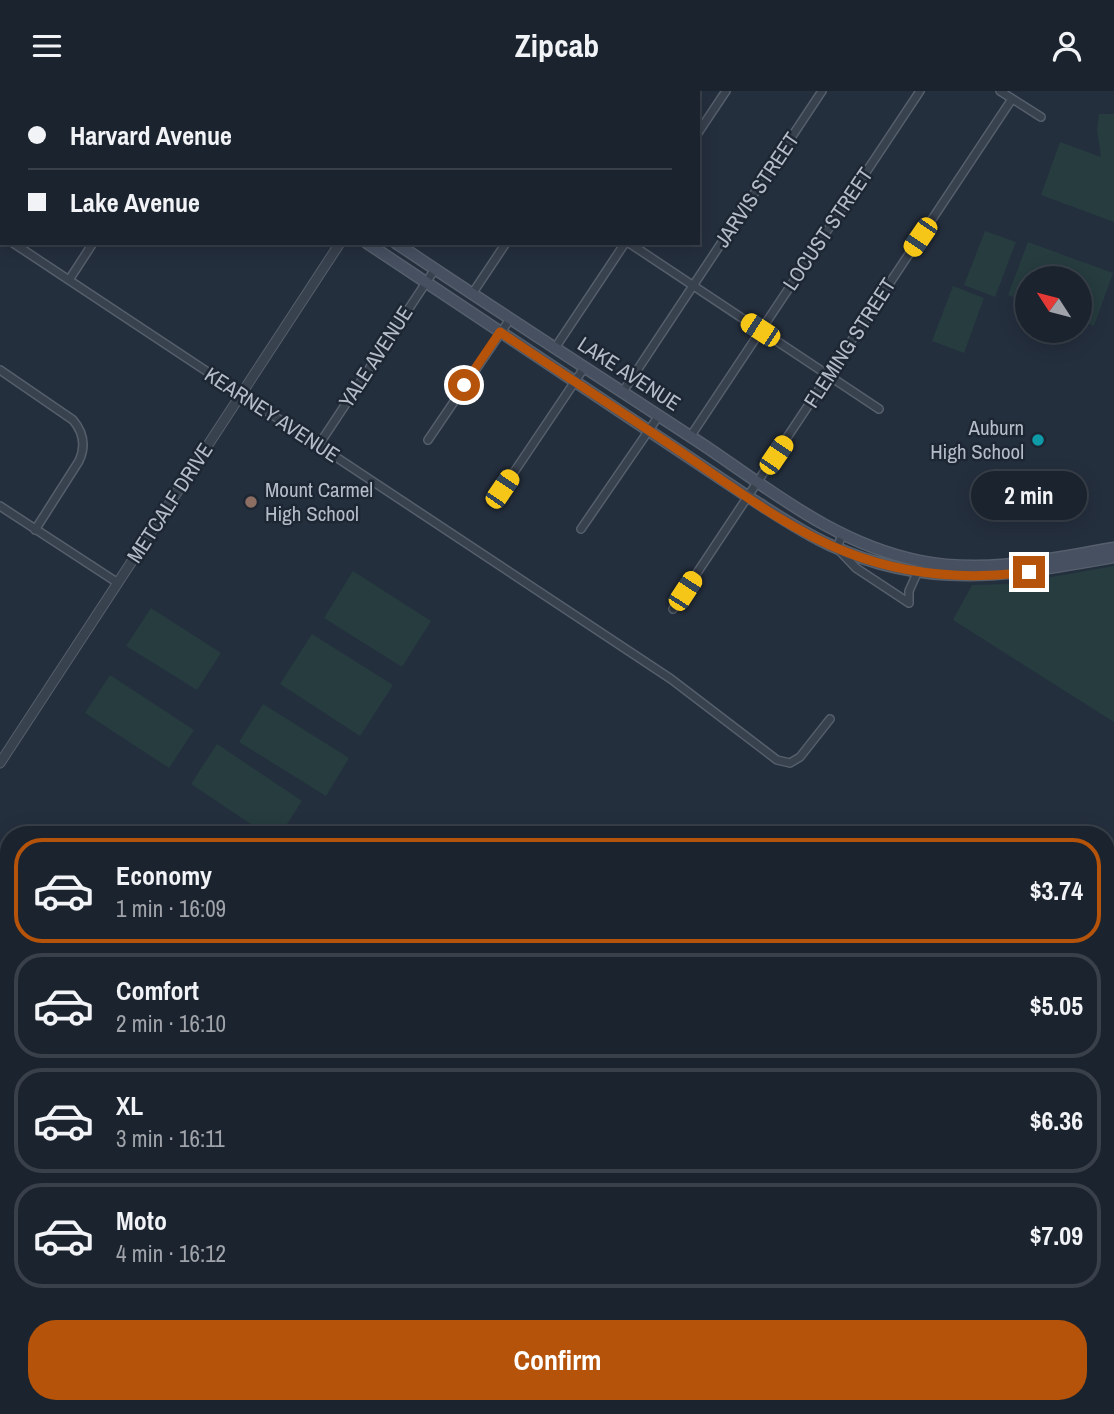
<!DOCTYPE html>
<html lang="en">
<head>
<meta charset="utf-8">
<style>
  :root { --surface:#1b232e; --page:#282f3a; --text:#f1f3f6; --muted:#a0a4aa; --line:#39404a; --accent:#b45309 }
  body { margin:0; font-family:"Archivo Narrow",sans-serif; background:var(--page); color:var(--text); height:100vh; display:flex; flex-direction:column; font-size:26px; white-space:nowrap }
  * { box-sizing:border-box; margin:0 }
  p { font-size:23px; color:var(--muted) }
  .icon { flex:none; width:38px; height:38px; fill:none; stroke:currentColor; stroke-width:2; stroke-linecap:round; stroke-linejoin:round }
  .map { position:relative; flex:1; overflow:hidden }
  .side { position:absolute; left:0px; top:735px; width:1115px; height:588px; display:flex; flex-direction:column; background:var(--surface); border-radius:28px 28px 0 0; box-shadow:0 4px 18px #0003,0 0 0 2px var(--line) }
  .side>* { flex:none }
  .hud { position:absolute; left:0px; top:0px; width:700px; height:154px; box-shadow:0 4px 18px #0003,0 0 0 2px var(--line); display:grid; align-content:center; height:154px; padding:0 28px; background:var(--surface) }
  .needle { width:46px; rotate:306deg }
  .controls { position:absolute; left:1015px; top:175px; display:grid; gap:14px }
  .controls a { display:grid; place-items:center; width:77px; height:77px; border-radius:50%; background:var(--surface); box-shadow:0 4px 18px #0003,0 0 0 2px var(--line); font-size:35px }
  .end { position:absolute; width:32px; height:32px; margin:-16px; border:9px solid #b45309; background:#fff; box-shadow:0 0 0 4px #fff }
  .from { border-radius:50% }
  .bubble { position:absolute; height:49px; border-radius:24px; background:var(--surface); box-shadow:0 4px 18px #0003,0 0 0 2px var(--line); font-size:23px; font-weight:700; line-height:49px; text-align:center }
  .car { position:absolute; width:21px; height:42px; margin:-21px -10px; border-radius:9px; box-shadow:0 0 5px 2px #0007; background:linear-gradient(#f5c518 24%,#345 0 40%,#f5c518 0 76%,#345 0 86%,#f5c518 0) }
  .hud b { display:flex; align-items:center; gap:24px; height:66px; font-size:26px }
  .hud b+b { border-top:2px solid var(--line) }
  .hud i { width:18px; height:18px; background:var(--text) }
  ul { padding:12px 0 0; list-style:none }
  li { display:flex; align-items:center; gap:21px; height:105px; margin:0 14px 10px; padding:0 14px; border:4px solid var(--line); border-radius:28px }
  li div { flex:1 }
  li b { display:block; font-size:26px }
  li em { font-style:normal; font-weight:700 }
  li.selected { border-color:var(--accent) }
  li>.icon { width:63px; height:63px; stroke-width:1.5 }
  .action { display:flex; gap:14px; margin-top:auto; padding:14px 28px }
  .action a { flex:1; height:80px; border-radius:28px; background:var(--accent); color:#fff; font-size:28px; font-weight:700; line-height:80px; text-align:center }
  header { display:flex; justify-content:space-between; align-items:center; height:91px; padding:0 28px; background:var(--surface); font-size:32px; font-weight:700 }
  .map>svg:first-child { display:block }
  .green { fill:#263c3f }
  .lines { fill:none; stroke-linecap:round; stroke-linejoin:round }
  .minor-casing { stroke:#565f6c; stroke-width:10 }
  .tertiary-casing { stroke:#565f6c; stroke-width:11 }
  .secondary-casing { stroke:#565f6c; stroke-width:13 }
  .primary-casing { stroke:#414a57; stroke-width:13 }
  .minor { stroke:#38414e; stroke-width:7 }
  .tertiary { stroke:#38414e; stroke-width:9 }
  .secondary { stroke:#465061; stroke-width:10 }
  .primary { stroke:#56606e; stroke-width:10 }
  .route { stroke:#b45309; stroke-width:9 }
  .culture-dot { fill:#0f9aa8; stroke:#1d2633; stroke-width:2.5 }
  .education-dot { fill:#8d6e63; stroke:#1d2633; stroke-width:2.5 }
  .labels { text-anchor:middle; stroke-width:5; stroke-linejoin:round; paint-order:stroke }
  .street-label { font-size:21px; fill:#b4bcc9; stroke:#1d2633 }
  .poi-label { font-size:21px; fill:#b4bcc9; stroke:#1d2633; text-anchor:end }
</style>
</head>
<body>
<header><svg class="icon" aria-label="menu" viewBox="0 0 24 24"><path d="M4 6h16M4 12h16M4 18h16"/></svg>Zipcab<svg class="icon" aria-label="person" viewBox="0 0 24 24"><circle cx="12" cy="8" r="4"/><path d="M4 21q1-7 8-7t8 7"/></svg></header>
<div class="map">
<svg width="1114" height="1323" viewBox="0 0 1114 1323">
  <rect width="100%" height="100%" fill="#242f3e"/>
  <!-- green -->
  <path class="green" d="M1099,23H1114V131L1041,104L1060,51L1101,66L1097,39Z
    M985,140L1016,151L995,206L964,194Z
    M1028,151L1113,182L1094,235L1080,229V187H1027V211L1008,204Z
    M953,195L984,207L964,262L932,250Z
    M1114,475V631L953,529L972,494L1011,493Z
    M353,480L431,530L402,576L324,527Z
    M151,517L221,562L197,599L126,555Z
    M312,543L393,594L360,645L280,593Z
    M110,584L194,639L169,677L85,622Z
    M263,613L349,667L326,705L239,651Z
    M217,653L302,710L280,744H267L191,693Z"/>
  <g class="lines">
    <!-- minor casing -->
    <g class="minor-casing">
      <path id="minor" d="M399,0L402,2
        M1000,0L1041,26
        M318,2L319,0
        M503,2L505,0
        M606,2L607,0
        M698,42L726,0
        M0,144L2,145
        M13,152L671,588L777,669L790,672L800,666L830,628
        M629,152L879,318
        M69,189L93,152
        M472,203L506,152
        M555,257L625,152
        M0,279L73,329C84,342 86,355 79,370L35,439
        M622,302L822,0
        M690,346L920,0
        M428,349L510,228
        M318,355L435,178
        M496,408L584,277
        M0,415L118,492
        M581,438L658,326
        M842,444L837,457L856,477L909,512
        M909,512V500L918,480
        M673,518L1012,8
        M0,1236L9,1221"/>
    </g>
    <!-- tertiary casing -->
    <g class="tertiary-casing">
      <path id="tertiary" d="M0,672L340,152"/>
    </g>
    <!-- secondary casing -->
    <g class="secondary-casing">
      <path id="secondary" d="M138,0L140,2
        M165,0L167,2
        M367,152L747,405C774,422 801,441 830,454C928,500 1013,484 1114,466
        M396,152C497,220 600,286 702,353C771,399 835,453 920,470C986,483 1049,468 1114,457"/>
    </g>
    <!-- primary casing -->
    <g class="primary-casing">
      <path id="primary" d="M0,965L9,970
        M535,1314L548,1323"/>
    </g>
    <!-- minor -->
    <use href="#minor" class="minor"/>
    <!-- tertiary -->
    <use href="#tertiary" class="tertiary"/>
    <!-- secondary -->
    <use href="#secondary" class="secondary"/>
    <!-- primary -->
    <use href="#primary" class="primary"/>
  </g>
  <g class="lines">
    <!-- route -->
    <path class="route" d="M464,294L500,241C559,281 619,319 678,359C730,394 787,438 846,461C904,484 967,489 1029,481"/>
  </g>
  <!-- markers -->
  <circle class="culture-dot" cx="1038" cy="349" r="7"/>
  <circle class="education-dot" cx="251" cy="411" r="7"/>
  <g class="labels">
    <!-- street labels -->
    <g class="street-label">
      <text transform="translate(757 99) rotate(-56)" y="7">JARVIS STREET</text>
      <text transform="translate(828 138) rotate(-56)" y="7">LOCUST STREET</text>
      <text transform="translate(850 252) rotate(-57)" y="7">FLEMING STREET</text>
      <text transform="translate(376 266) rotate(-57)" y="7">YALE AVENUE</text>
      <text transform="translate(629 283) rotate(33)" y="7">LAKE AVENUE</text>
      <text transform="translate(272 324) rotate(33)" y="7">KEARNEY AVENUE</text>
      <text transform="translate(170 412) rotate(-57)" y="7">METCALF DRIVE</text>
    </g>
    <!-- poi labels -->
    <g class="poi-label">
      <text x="1024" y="344">Auburn<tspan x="1024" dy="24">High School</tspan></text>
      <text x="265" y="406" text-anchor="start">Mount Carmel<tspan x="265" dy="24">High School</tspan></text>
    </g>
  </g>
</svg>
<div class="controls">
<a><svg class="needle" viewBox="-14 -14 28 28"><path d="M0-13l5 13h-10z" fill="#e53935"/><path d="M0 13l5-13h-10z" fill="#a0a4aa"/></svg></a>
</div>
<i class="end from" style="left:464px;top:294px"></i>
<i class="end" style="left:1029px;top:481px"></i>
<div class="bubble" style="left:971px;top:380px;width:116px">2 min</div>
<i class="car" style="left:920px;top:146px;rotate:214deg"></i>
<i class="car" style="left:760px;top:239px;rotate:303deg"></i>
<i class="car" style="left:776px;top:364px;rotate:34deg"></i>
<i class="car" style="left:502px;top:398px;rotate:34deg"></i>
<i class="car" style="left:685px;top:500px;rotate:33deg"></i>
<div class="hud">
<b><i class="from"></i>Harvard Avenue</b>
<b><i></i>Lake Avenue</b>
</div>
<section class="side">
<ul>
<li class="selected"><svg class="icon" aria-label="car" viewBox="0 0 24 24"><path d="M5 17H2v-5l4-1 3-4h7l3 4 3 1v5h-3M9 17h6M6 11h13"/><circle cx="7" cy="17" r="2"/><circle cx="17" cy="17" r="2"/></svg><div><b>Economy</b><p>1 min · 16:09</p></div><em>$3.74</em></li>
<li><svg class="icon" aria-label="car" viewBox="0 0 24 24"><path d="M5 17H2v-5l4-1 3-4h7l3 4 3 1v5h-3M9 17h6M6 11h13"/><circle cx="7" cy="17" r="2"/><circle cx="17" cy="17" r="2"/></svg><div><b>Comfort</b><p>2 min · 16:10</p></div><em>$5.05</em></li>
<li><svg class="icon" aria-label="car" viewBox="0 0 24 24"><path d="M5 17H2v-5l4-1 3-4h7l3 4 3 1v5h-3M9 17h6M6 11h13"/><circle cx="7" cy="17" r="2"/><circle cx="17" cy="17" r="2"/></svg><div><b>XL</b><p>3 min · 16:11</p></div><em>$6.36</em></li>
<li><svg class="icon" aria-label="car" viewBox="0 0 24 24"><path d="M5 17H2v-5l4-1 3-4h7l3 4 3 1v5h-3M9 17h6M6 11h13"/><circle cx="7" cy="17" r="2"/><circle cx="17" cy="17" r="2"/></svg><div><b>Moto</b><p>4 min · 16:12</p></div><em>$7.09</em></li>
</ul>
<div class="action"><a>Confirm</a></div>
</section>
</div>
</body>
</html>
